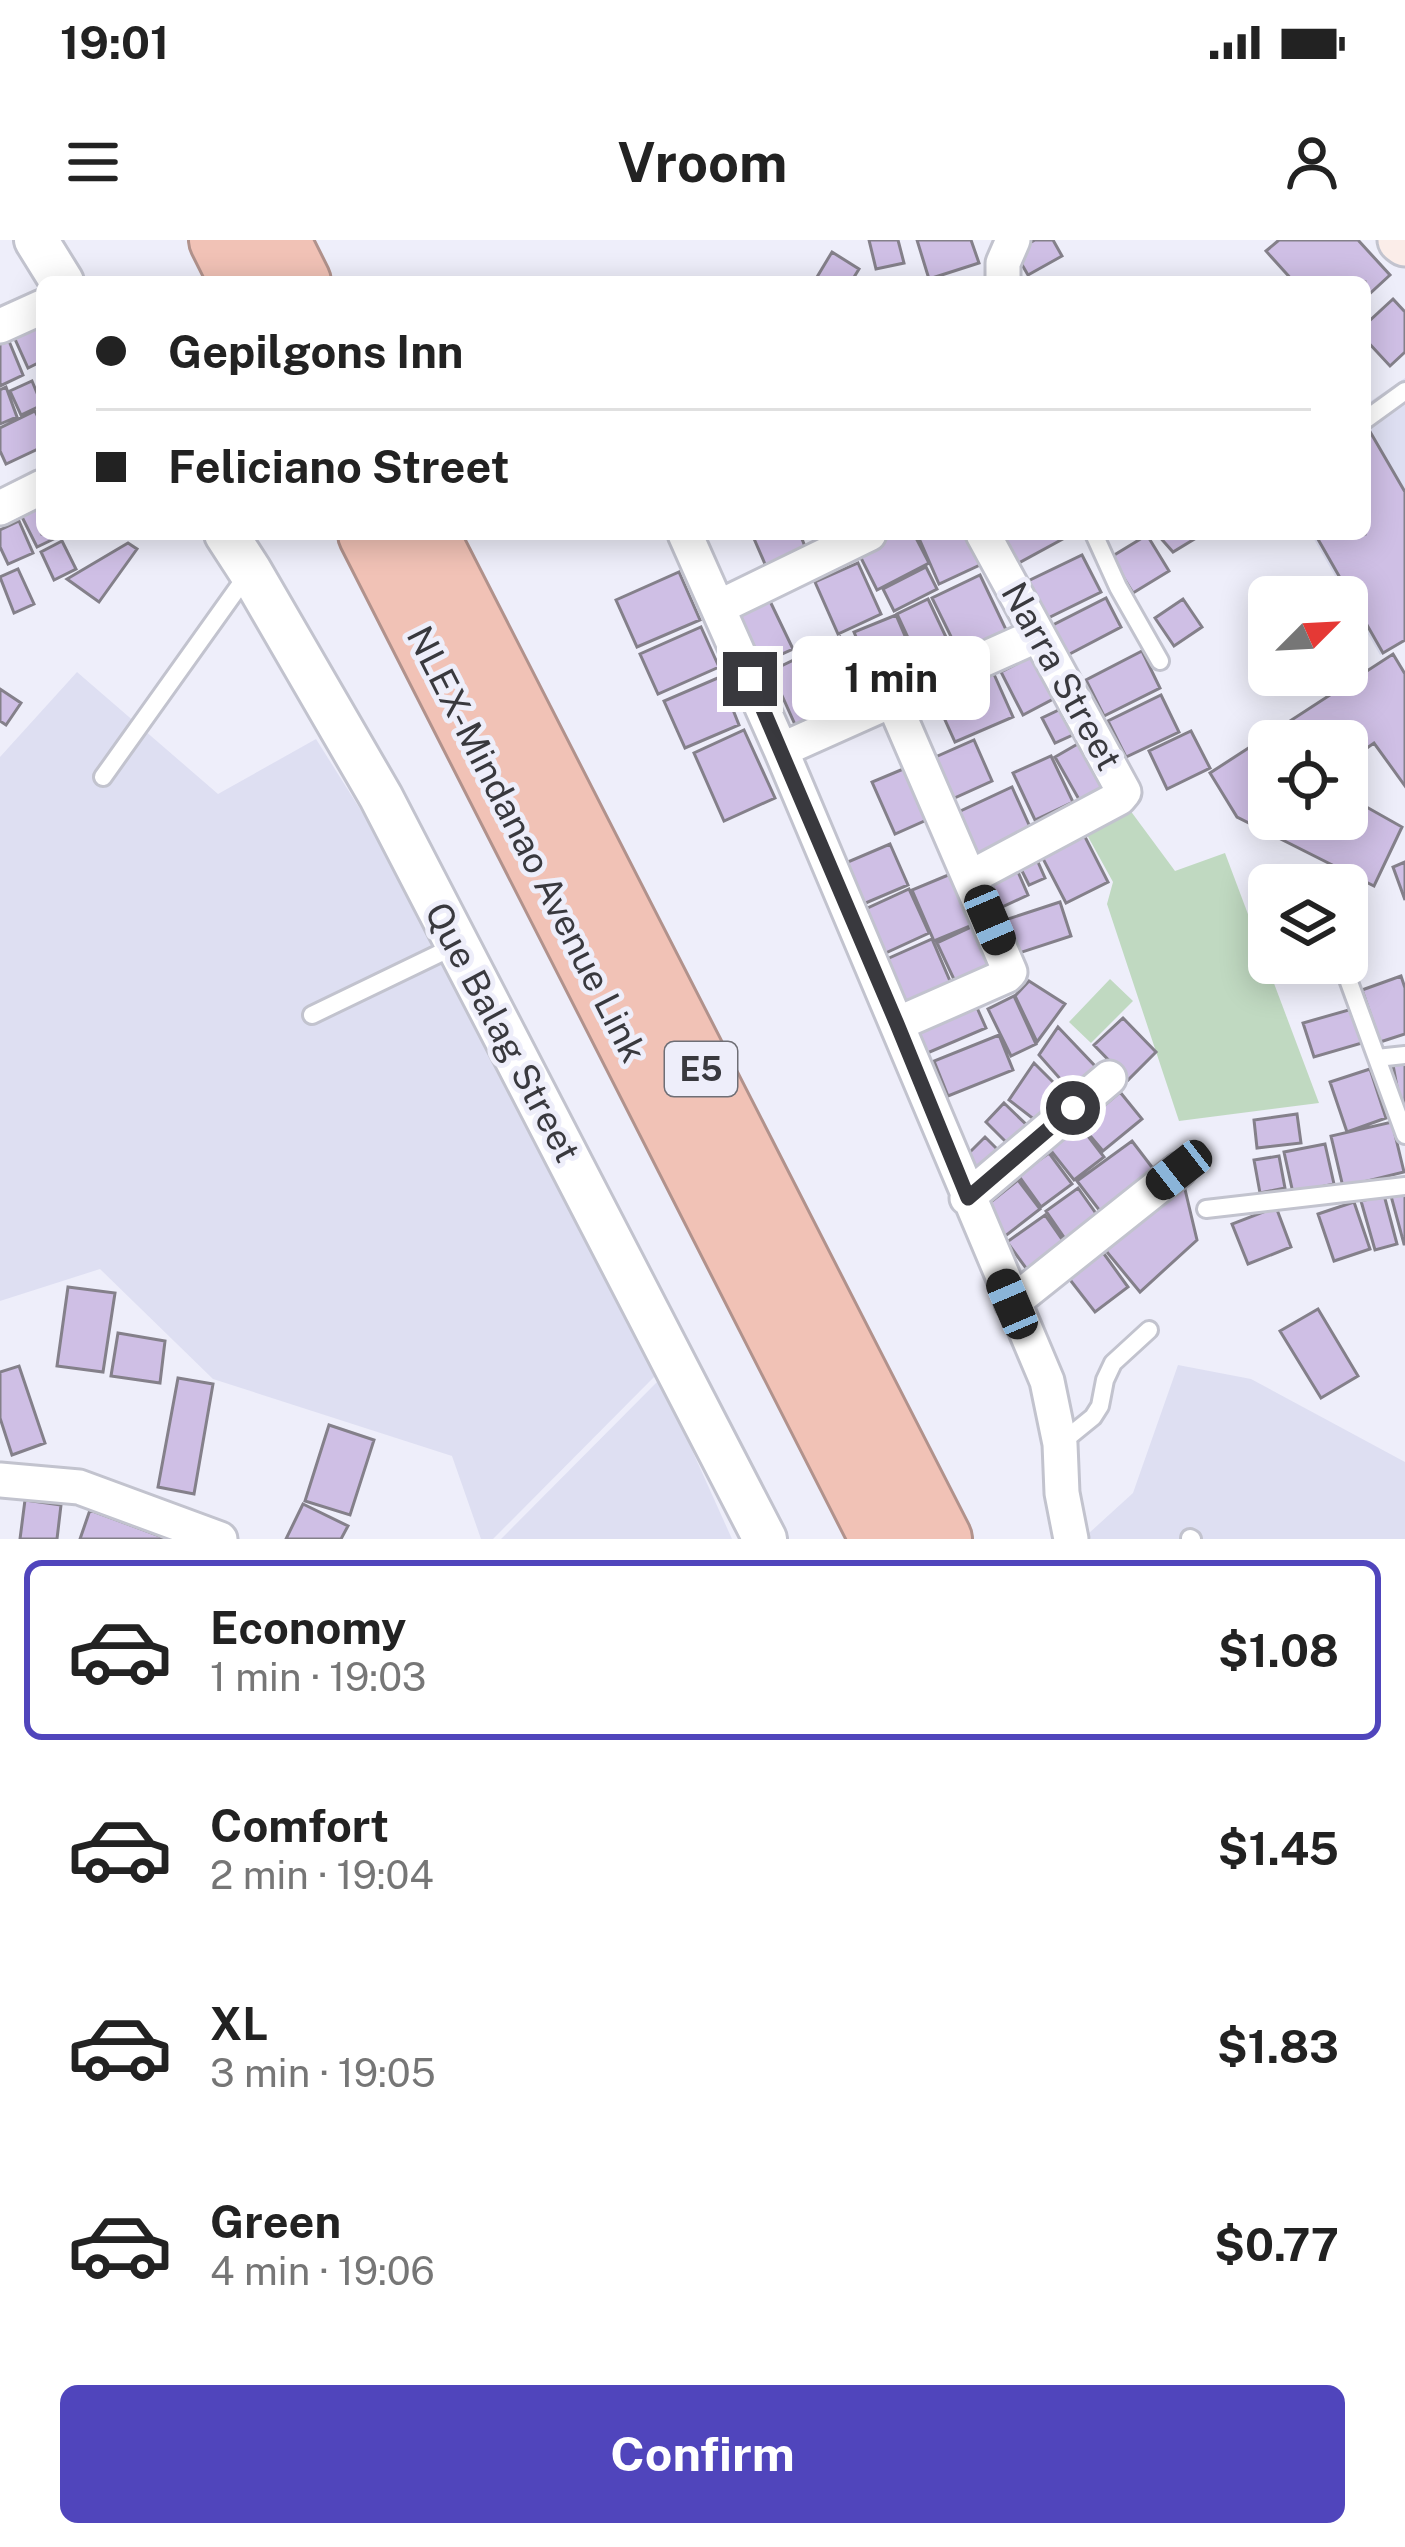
<!DOCTYPE html>
<html lang="en">
<head>
<meta charset="utf-8">
<style>
  :root { --surface:#fff; --page:#f2f2f2; --text:#222; --muted:#767676; --line:#e0e0e0; --accent:#5045bc }
  body { margin:0; font-family:"Public Sans",sans-serif; background:var(--page); color:var(--text); height:100vh; display:flex; flex-direction:column; font-size:45px; white-space:nowrap }
  * { box-sizing:border-box; margin:0 }
  p { font-size:39px; color:var(--muted) }
  .icon { flex:none; width:66px; height:66px; fill:none; stroke:currentColor; stroke-width:2; stroke-linecap:round; stroke-linejoin:round }
  .map { position:relative; height:1299px; overflow:hidden }
  .sheet { display:flex; flex-direction:column; background:var(--surface); flex:1 }
  .sheet>* { flex:none }
  .banner { position:absolute; left:36px; top:36px; width:1335px; height:264px; border-radius:18px; box-shadow:0 6px 30px #0003; display:grid; align-content:center; height:264px; padding:0 60px; background:var(--surface) }
  .needle { width:78px; rotate:66deg }
  .buttons { position:absolute; left:1248px; top:336px; display:grid; gap:24px }
  .buttons a { display:grid; place-items:center; width:120px; height:120px; border-radius:18px; background:var(--surface); box-shadow:0 6px 30px #0003; font-size:60px }
  .end { position:absolute; width:54px; height:54px; margin:-27px; border:15px solid #39393e; background:#fff; box-shadow:0 0 0 6px #fff }
  .from { border-radius:50% }
  .bubble { position:absolute; height:84px; border-radius:18px; background:var(--surface); box-shadow:0 6px 30px #0003; font-size:39px; font-weight:700; line-height:84px; text-align:center }
  .car { position:absolute; width:36px; height:72px; margin:-36px -18px; border-radius:15px; box-shadow:0 0 9px 3px #0007; background:linear-gradient(#222 24%,#8ab4d8 0 40%,#222 0 76%,#8ab4d8 0 86%,#222 0) }
  .banner b { display:flex; align-items:center; gap:42px; height:114px; font-size:45px }
  .banner b+b { border-top:3px solid var(--line) }
  .banner i { width:30px; height:30px; background:var(--text) }
  ul { padding:21px 0 0; list-style:none }
  li { display:flex; align-items:center; gap:36px; height:180px; margin:0 24px 18px; padding:0 36px; border:6px solid transparent; border-radius:18px }
  li div { flex:1 }
  li b { display:block; font-size:45px }
  li em { font-style:normal; font-weight:700 }
  li.selected { border-color:var(--accent) }
  li>.icon { width:108px; height:108px; stroke-width:1.5 }
  .cta { display:flex; gap:24px; margin-top:auto; padding:24px 60px }
  .cta a { flex:1; height:138px; border-radius:18px; background:var(--accent); color:#fff; font-size:48px; font-weight:700; line-height:138px; text-align:center }
  .status { display:flex; justify-content:space-between; align-items:center; height:84px; padding:0 60px; background:var(--surface); direction:ltr }
  .status svg { height:33px; fill:currentColor }
  header { display:flex; justify-content:space-between; align-items:center; height:156px; padding:0 60px; background:var(--surface); font-size:54px; font-weight:700 }
  .map>svg:first-child { display:block }
  .built { fill:#dedff2 }
  .green { fill:#c0d9c1 }
  .building { fill:#cfbfe5; stroke:#84808a; stroke-width:3 }
  .lines { fill:none; stroke-linecap:round; stroke-linejoin:round }
  .service-casing { stroke:#c2c3ce; stroke-width:22 }
  .minor-casing { stroke:#c2c3ce; stroke-width:39 }
  .tertiary-casing { stroke:#c2c3ce; stroke-width:48 }
  .secondary-casing { stroke:#c2c3ce; stroke-width:51 }
  .motorway-casing { stroke:#b1928c; stroke-width:66 }
  .service { stroke:#fff; stroke-width:16 }
  .minor { stroke:#fff; stroke-width:33 }
  .tertiary { stroke:#fff; stroke-width:42 }
  .secondary { stroke:#fbede9; stroke-width:45 }
  .motorway { stroke:#f1c2b6; stroke-width:60 }
  .route { stroke:#39393e; stroke-width:15 }
  .labels { text-anchor:middle; stroke-width:10; stroke-linejoin:round; paint-order:stroke }
  .shield { fill:#eeeefa; stroke:#6f6f76; stroke-width:3 }
  .shield-label { font-size:33px; font-weight:bold; fill:#39393e }
  .street-label { font-size:36px; fill:#39393e; stroke:#eeeefa }
</style>
</head>
<body>
<div class="status"><b>19:01</b><svg viewBox="0 0 49 12"><path d="M0 12V9h3v3zM5 12V6h3v6zM10 12V3h3v9zM15 12V0h3v12zM26 1h20v11H26zM47 4h2v5h-2z"/></svg></div>
<header><svg class="icon" aria-label="menu" viewBox="0 0 24 24"><path d="M4 6h16M4 12h16M4 18h16"/></svg>Vroom<svg class="icon" aria-label="person" viewBox="0 0 24 24"><circle cx="12" cy="8" r="4"/><path d="M4 21q1-7 8-7t8 7"/></svg></header>
<div class="map">
<svg width="1405" height="1299" viewBox="0 0 1405 1299">
  <rect width="100%" height="100%" fill="#eeeefa"/>
  <!-- built -->
  <path class="built" d="M1405,138V402L1380,415L1311,294H1365V165Z
    M77,432L218,554L316,499L377,596L628,1085L657,1134L493,1299H481L452,1216L213,1139L100,1029L0,1061V517Z
    M1178,1125L1251,1139L1405,1222V1299H1091L1088,1294L1133,1253Z
    M660,1139L732,1299H501Z"/>
  <!-- green -->
  <path class="green" d="M1124,562L1175,631L1225,613L1319,863L1179,881L1107,664L1113,642L1086,593Z
    M1110,739L1133,761L1091,803L1069,782Z"/>
  <!-- building -->
  <path class="building" d="M869,0H898L904,23L876,29Z
    M917,0H971L979,23L929,39Z
    M1035,0H1053L1062,16L1028,35L1014,11Z
    M1279,0H1358L1390,35L1365,58V42H1294L1266,11Z
    M832,12L859,29L851,42H814Z
    M1393,59L1405,72V112L1390,126L1365,99V85Z
    M42,74V121L28,128L10,88Z
    M4,89L23,135L0,146V91Z
    M32,141L42,165L21,175L10,151Z
    M6,147L17,177L0,184V150Z
    M35,171L42,185V207L6,224L0,211V188Z
    M1365,183L1405,252V400L1383,413L1315,294H1365Z
    M42,260V294H64L37,307L19,271Z
    M19,281L33,313L8,324L0,307V290Z
    M752,294H800L808,314L768,331Z
    M893,294H914L929,323L877,350L858,312Z
    M923,294H969L982,324L939,344L918,296Z
    M998,294H1072L1015,325Z
    M1157,294H1193L1196,298L1173,312Z
    M1147,295L1169,331L1133,353L1111,317Z
    M62,301L76,329L54,340L41,312Z
    M128,303L137,309L99,362L67,339Z
    M1082,315L1101,352L1044,380L1026,342Z
    M858,323L881,374L838,394L815,342Z
    M926,327L937,349L894,371L883,349Z
    M18,329L34,364L14,373L0,337Z
    M679,332L700,380L637,407L616,360Z
    M980,335L1010,398L963,421L932,358Z
    M768,357L793,409L762,423L737,372Z
    M1106,358L1121,387L1062,418L1047,388Z
    M928,359L954,414L922,428L897,374Z
    M1183,359L1202,387L1174,406L1155,378Z
    M896,375L920,431L878,449L854,392Z
    M701,387L719,427L658,454L640,414Z
    M840,397L868,458L848,467L820,406Z
    M1142,411L1160,448L1104,476L1086,440Z
    M1393,414L1405,434V546L1374,503L1347,522V501H1269V579H1347V556L1402,587L1374,646L1237,577L1210,533Z
    M804,415L831,474L797,489L771,431Z
    M1033,415L1055,458L1023,475L1001,432Z
    M989,423L1013,477L955,502L931,449Z
    M720,437L739,485L685,508L664,461Z
    M0,449L21,463L6,485L0,481Z
    M1161,455L1179,492L1126,517L1108,481Z
    M1065,467L1077,493L1055,503L1042,478Z
    M744,490L775,558L724,581L694,513Z
    M1191,491L1210,528L1167,549L1149,511Z
    M1088,498L1114,544L1081,563L1055,517Z
    M974,500L992,541L950,560L931,519Z
    M1051,516L1073,562L1035,580L1013,533Z
    M908,527L931,578L895,594L872,542Z
    M1012,547L1035,598L975,625L952,575Z
    M1081,589L1108,642L1066,663L1039,611Z
    M890,604L908,645L854,668L836,627Z
    M1034,613L1045,638L1029,645L1017,621Z
    M1405,622V660L1393,627Z
    M1015,625L1028,655L1002,667L988,637Z
    M953,633L975,684L934,701L912,650Z
    M909,649L929,693L879,716L859,672Z
    M1060,662L1071,696L1013,715L1002,681Z
    M980,683L1001,728L958,748L937,703Z
    M932,699L953,748L900,772L878,723Z
    M1401,736L1405,748V794L1380,802L1362,750Z
    M1029,741L1065,764L1037,802L1015,756Z
    M1014,756L1036,804L1011,816L988,769Z
    M974,761L986,788L918,817L906,790Z
    M1352,769L1362,803L1314,817L1303,783Z
    M1123,778L1156,812L1128,840L1094,805Z
    M1058,787L1096,827L1070,850L1039,815Z
    M999,795L1013,830L948,856L934,821Z
    M1034,823L1070,859L1044,887L1009,860Z
    M1405,823V862L1400,863L1393,825Z
    M1370,829L1386,878L1347,892L1330,842Z
    M1120,852L1142,879L1103,911L1081,885Z
    M1004,863L1031,889L1012,908L986,882Z
    M1297,874L1301,903L1257,908L1254,880Z
    M1392,882L1404,932L1343,947L1331,896Z
    M1078,883L1104,917L1074,940L1048,907Z
    M985,897L1002,914L978,938L961,921Z
    M1132,901L1158,935L1103,975L1077,941Z
    M1325,904L1334,944L1293,953L1284,912Z
    M1049,913L1072,944L1041,967L1018,935Z
    M1279,916L1285,948L1260,953L1254,920Z
    M1018,940L1040,969L1004,997L982,969Z
    M1183,941L1197,1000L1140,1052L1102,1006Z
    M1078,948L1102,982L1070,1006L1046,971Z
    M1405,953V1004H1404L1391,956Z
    M1384,955L1397,1004L1375,1010L1361,961Z
    M1354,962L1370,1009L1334,1021L1318,974Z
    M1276,967L1291,1007L1248,1024L1232,984Z
    M1045,975L1068,1008L1031,1035L1007,1002Z
    M1099,1007L1128,1047L1095,1072L1064,1032Z
    M68,1047L115,1053L103,1132L57,1126Z
    M1318,1069L1358,1136L1321,1158L1280,1091Z
    M118,1093L165,1101L160,1143L111,1136Z
    M19,1126L45,1203L12,1215L0,1178V1132Z
    M178,1138L213,1144L194,1254L158,1247Z
    M329,1185L374,1200L350,1275L305,1261Z
    M25,1260L61,1265L57,1299H20Z
    M303,1264L348,1286L341,1299H286Z
    M90,1270L168,1299H80Z"/>
  <g class="lines">
    <!-- service casing -->
    <g class="service-casing">
      <path id="service" d="M1365,180L1405,151
        M1094,294L1118,347L1160,421
        M103,537L250,331
        M1342,723L1405,895
        M312,775L457,705
        M1377,818L1405,815
        M1206,969L1405,946
        M1061,1203L1093,1177L1100,1166L1105,1140L1113,1123L1149,1090
        M1190,1298L1192,1299"/>
    </g>
    <!-- minor casing -->
    <g class="minor-casing">
      <path id="minor" d="M1003,42V23L1013,0
        M0,86L42,67
        M0,268L42,247
        M685,294L781,510L1047,1141L1060,1204L1062,1253L1071,1299
        M719,367L869,294
        M892,459L1010,732L1006,736L897,784
        M781,510L1038,395
        M971,637L1119,558L1124,552L983,294
        M967,958L1109,838
        M1012,1063L1179,930
        M0,1240L79,1247L220,1299"/>
    </g>
    <!-- tertiary casing -->
    <g class="tertiary-casing">
      <path id="tertiary" d="M36,0L62,42
        M226,294L250,331L381,557L765,1299"/>
    </g>
    <!-- secondary casing -->
    <g class="secondary-casing">
      <path id="secondary" d="M1401,0L1405,3"/>
    </g>
    <!-- motorway casing -->
    <g class="motorway-casing">
      <path id="motorway" d="M220,0L241,42
        M279,0L300,42
        M369,294L881,1299
        M427,294L941,1299"/>
    </g>
    <!-- service -->
    <use href="#service" class="service"/>
    <!-- minor -->
    <use href="#minor" class="minor"/>
    <!-- tertiary -->
    <use href="#tertiary" class="tertiary"/>
    <!-- secondary -->
    <use href="#secondary" class="secondary"/>
    <!-- motorway -->
    <use href="#motorway" class="motorway"/>
  </g>
  <g class="lines">
    <!-- route -->
    <path class="route" d="M750,439L897,784L968,958L1073,868"/>
  </g>
  <g class="labels">
    <!-- shield labels -->
    <rect class="shield" x="665" y="802" width="72" height="54" rx="9"/>
    <g class="shield-label">
      <text x="701" y="841">E5</text>
    </g>
    <!-- street labels -->
    <g class="street-label">
      <text transform="translate(1062 436) rotate(61)" y="13">Narra Street</text>
      <text transform="translate(527 604) rotate(63)" y="13">NLEX-Mindanao Avenue Link</text>
      <text transform="translate(503 792) rotate(62)" y="13">Que Balag Street</text>
    </g>
  </g>
</svg>
<div class="buttons">
<a><svg class="needle" viewBox="-14 -14 28 28"><path d="M0-13l5 13h-10z" fill="#e53935"/><path d="M0 13l5-13h-10z" fill="#767676"/></svg></a>
<a><svg class="icon" aria-label="locate" viewBox="0 0 24 24"><circle cx="12" cy="12" r="6"/><path d="M12 2v4M12 18v4M2 12h4M18 12h4"/></svg></a>
<a><svg class="icon" aria-label="layers" viewBox="0 0 24 24"><path d="M12 4l9 5-9 5-9-5zM3 14l9 5 9-5"/></svg></a>
</div>
<i class="end from" style="left:1073px;top:868px"></i>
<i class="end" style="left:750px;top:439px"></i>
<div class="bubble" style="left:792px;top:396px;width:198px">1 min</div>
<i class="car" style="left:990px;top:680px;rotate:157deg"></i>
<i class="car" style="left:1179px;top:930px;rotate:232deg"></i>
<i class="car" style="left:1012px;top:1064px;rotate:337deg"></i>
<div class="banner">
<b><i class="from"></i>Gepilgons Inn</b>
<b><i></i>Feliciano Street</b>
</div>
</div>
<section class="sheet">
<ul>
<li class="selected"><svg class="icon" aria-label="car" viewBox="0 0 24 24"><path d="M5 17H2v-5l4-1 3-4h7l3 4 3 1v5h-3M9 17h6M6 11h13"/><circle cx="7" cy="17" r="2"/><circle cx="17" cy="17" r="2"/></svg><div><b>Economy</b><p>1 min · 19:03</p></div><em>$1.08</em></li>
<li><svg class="icon" aria-label="car" viewBox="0 0 24 24"><path d="M5 17H2v-5l4-1 3-4h7l3 4 3 1v5h-3M9 17h6M6 11h13"/><circle cx="7" cy="17" r="2"/><circle cx="17" cy="17" r="2"/></svg><div><b>Comfort</b><p>2 min · 19:04</p></div><em>$1.45</em></li>
<li><svg class="icon" aria-label="car" viewBox="0 0 24 24"><path d="M5 17H2v-5l4-1 3-4h7l3 4 3 1v5h-3M9 17h6M6 11h13"/><circle cx="7" cy="17" r="2"/><circle cx="17" cy="17" r="2"/></svg><div><b>XL</b><p>3 min · 19:05</p></div><em>$1.83</em></li>
<li><svg class="icon" aria-label="car" viewBox="0 0 24 24"><path d="M5 17H2v-5l4-1 3-4h7l3 4 3 1v5h-3M9 17h6M6 11h13"/><circle cx="7" cy="17" r="2"/><circle cx="17" cy="17" r="2"/></svg><div><b>Green</b><p>4 min · 19:06</p></div><em>$0.77</em></li>
</ul>
<div class="cta"><a>Confirm</a></div>
</section>
</body>
</html>
